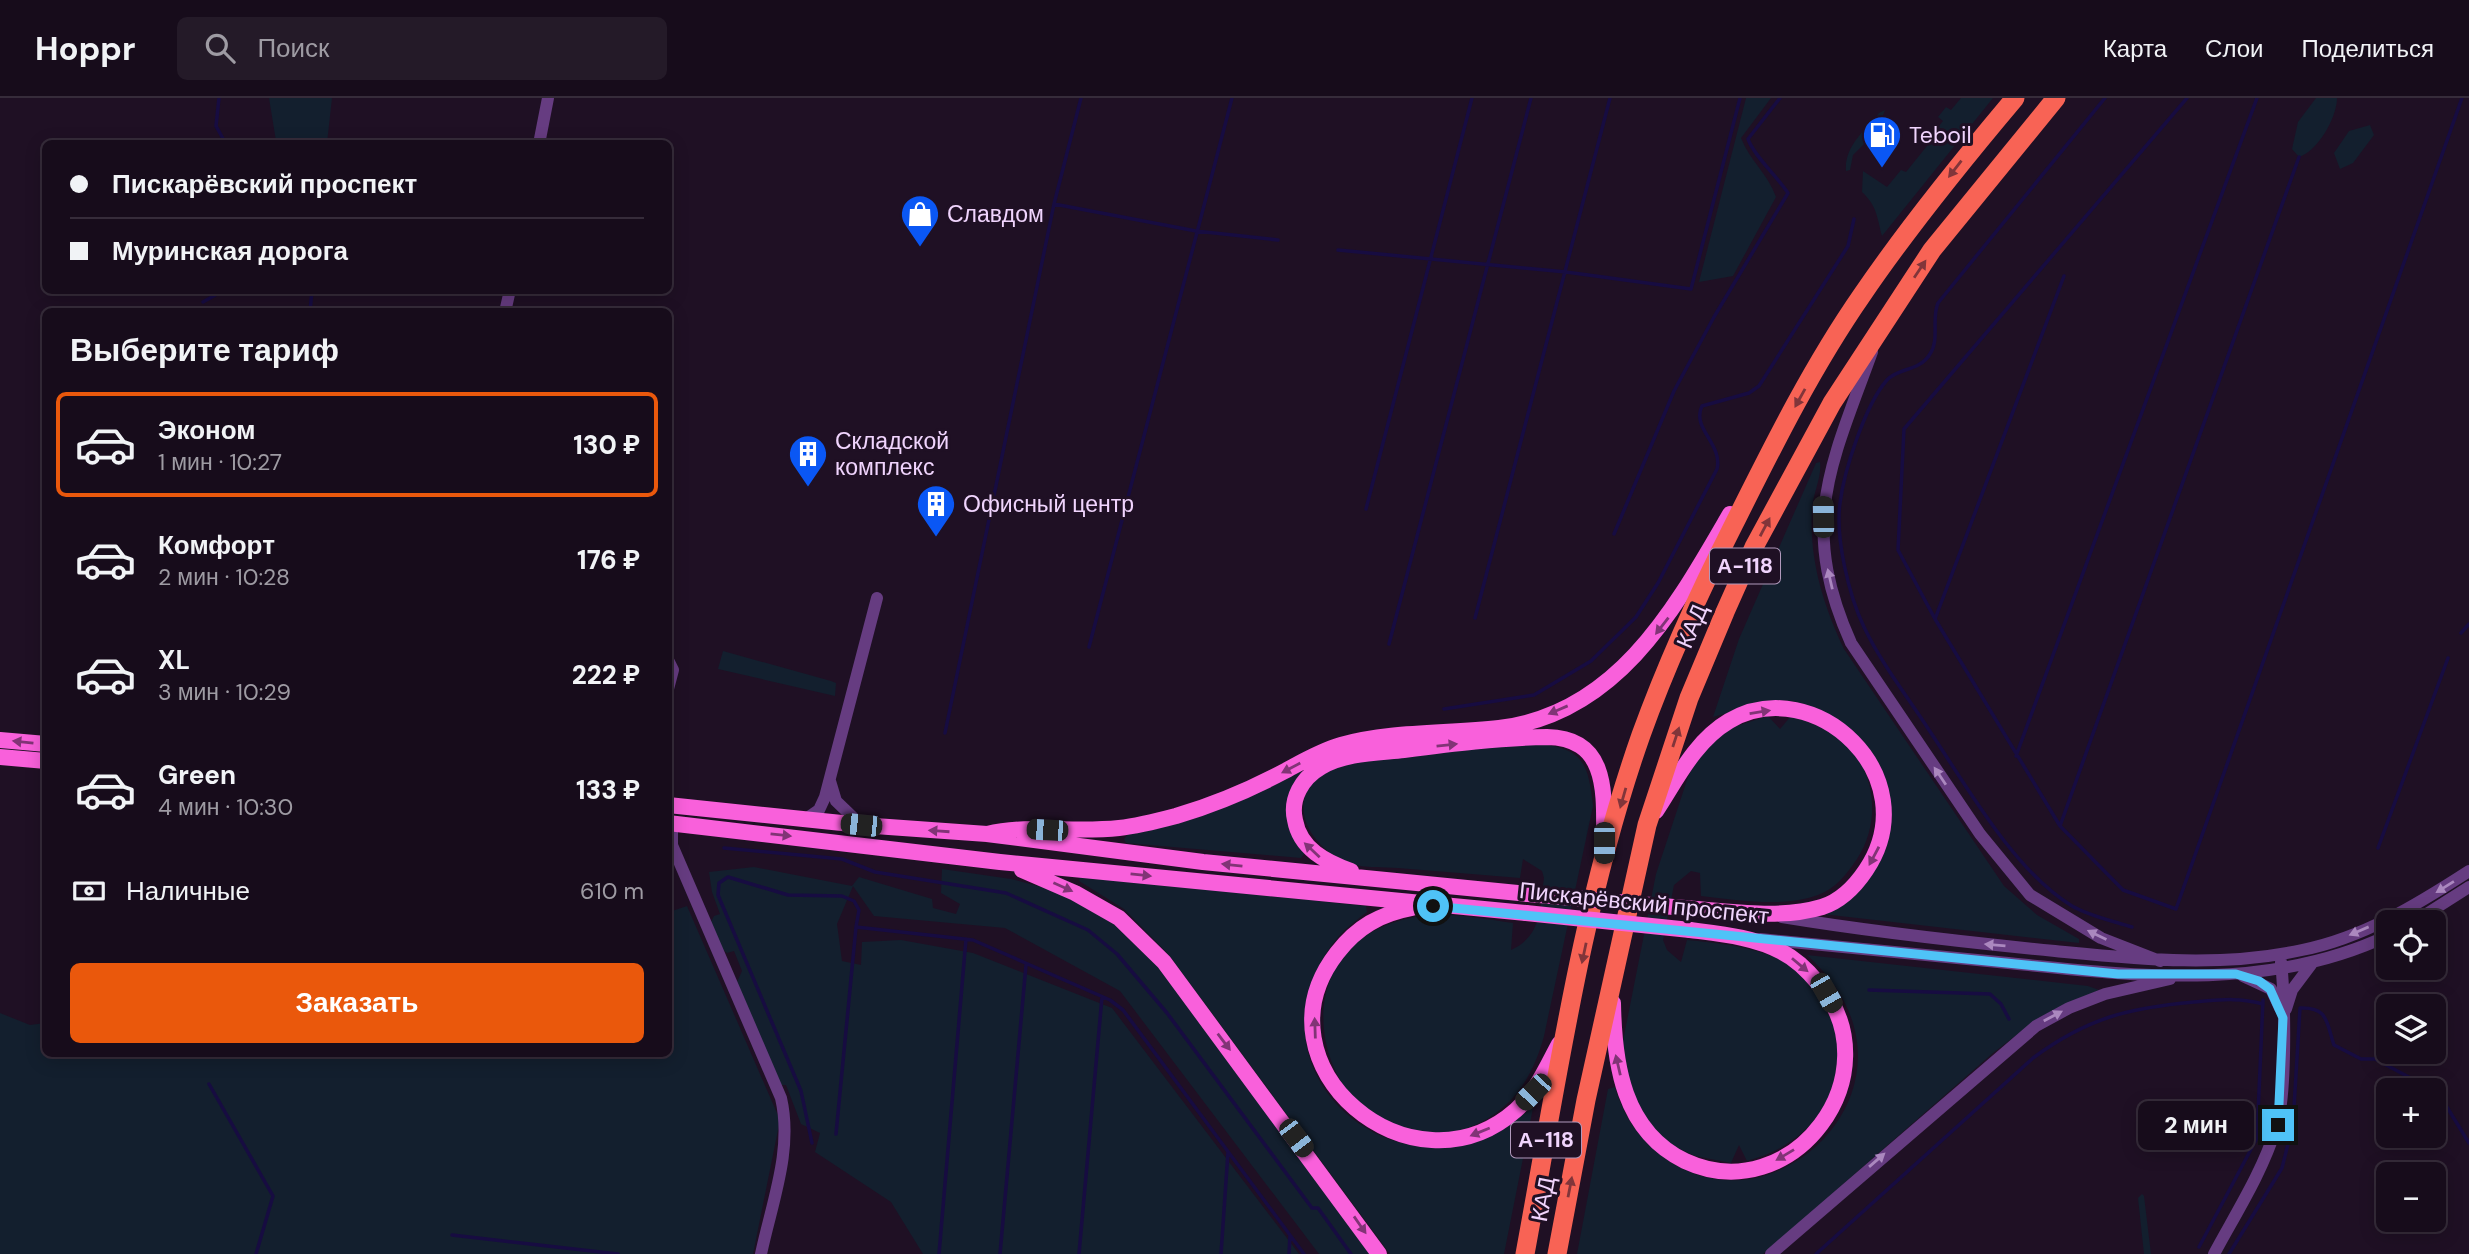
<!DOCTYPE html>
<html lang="ru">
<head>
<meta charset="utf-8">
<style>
  :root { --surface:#170c1b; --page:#241a28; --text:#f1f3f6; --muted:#9e9ba3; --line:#362c3a; --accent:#ea580c }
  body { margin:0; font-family:"DM Sans",sans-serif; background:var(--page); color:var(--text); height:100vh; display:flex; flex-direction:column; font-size:26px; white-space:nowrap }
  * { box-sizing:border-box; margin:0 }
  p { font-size:23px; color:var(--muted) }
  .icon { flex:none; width:38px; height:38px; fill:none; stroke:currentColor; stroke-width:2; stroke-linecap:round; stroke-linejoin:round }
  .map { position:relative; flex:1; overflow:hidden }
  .details { position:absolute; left:42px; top:210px; width:630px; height:749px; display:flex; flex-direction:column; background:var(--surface); border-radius:10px; box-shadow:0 4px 18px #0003,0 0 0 2px var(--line) }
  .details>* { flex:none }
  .guide { position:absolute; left:42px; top:42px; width:630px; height:154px; border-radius:10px; box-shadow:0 4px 18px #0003,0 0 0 2px var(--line); display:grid; align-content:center; height:154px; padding:0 28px; background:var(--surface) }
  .controls { position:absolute; left:2376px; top:812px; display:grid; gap:14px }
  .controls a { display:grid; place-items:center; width:70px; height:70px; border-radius:10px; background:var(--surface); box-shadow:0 4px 18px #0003,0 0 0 2px var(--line); font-size:35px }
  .end { position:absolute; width:32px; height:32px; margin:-16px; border:9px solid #4fc3f7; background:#111; box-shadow:0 0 0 4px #111 }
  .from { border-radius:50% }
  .bubble { position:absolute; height:49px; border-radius:10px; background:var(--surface); box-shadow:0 4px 18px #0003,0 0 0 2px var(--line); font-size:23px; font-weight:800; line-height:49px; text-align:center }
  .car { position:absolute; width:21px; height:42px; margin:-21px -10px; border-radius:9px; box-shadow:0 0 5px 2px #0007; background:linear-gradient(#222 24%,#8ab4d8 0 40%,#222 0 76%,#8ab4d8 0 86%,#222 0) }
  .guide b { display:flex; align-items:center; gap:24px; height:66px; font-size:26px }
  .guide b+b { border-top:2px solid var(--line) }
  .guide i { width:18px; height:18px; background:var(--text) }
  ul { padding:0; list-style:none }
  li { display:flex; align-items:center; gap:21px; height:105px; margin:0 14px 10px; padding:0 14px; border:4px solid transparent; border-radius:10px }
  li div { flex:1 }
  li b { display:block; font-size:26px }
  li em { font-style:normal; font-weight:800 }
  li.on { border-color:var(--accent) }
  li>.icon { width:63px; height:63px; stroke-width:1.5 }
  h2 { padding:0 28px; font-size:32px; line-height:84px }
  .pay { display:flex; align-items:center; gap:18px; height:77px; padding:0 28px; font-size:26px }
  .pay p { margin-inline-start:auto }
  .primary-button { display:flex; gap:14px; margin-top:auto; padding:14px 28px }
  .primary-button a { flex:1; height:80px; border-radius:10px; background:var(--accent); color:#fff; font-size:28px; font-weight:800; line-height:80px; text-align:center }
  header { display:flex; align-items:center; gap:42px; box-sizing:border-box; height:98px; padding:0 35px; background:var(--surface); border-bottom:2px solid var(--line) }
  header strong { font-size:33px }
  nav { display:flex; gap:38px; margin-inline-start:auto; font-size:24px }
  .search { width:490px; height:63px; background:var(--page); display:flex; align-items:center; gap:18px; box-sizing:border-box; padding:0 24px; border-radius:10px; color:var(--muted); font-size:26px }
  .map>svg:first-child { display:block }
  .green { fill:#131f2e }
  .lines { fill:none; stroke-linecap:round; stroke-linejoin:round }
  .stream { stroke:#170c41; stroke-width:3.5 }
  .minor { stroke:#663c81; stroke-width:12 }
  .major { stroke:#f960db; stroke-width:16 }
  .highway { stroke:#f86355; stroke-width:19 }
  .major-bridge { stroke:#f960db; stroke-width:16 }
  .oneway { fill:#81353a }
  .oneway2 { fill:#ab88bf }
  .oneway3 { fill:#813476 }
  .route { stroke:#4fc3f7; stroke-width:9 }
  .labels { text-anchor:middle; stroke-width:6; stroke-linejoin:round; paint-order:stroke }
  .shield { fill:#1f1024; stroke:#b199bc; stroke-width:2 }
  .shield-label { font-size:21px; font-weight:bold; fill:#f0d4fd }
  .poi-label { font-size:23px; fill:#f0d4fd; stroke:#1f1024; text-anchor:start }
  .street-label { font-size:23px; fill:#f0d4fd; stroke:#1f1024 }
</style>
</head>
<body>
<header>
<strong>Hoppr</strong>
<div class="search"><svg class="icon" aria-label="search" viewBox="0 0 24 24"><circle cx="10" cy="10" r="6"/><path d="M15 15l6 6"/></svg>Поиск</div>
<nav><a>Карта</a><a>Слои</a><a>Поделиться</a></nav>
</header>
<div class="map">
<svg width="2469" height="1156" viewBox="0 0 2469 1156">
  <rect width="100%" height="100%" fill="#1f1024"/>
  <!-- green -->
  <path class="green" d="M269,0H332L327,45L276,43Z
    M1746,0H1771L1741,40C1750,63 1768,76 1776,99L1733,178L1699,184Z
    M1961,0H1993L1882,138C1877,119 1877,108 1862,94L1863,73L1887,89L1901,72L1906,74L1935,38L1928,32L1934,34L1943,23L1938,19L1946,9L1951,12Z
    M2316,0H2337C2337,19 2318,53 2299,59L2292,51L2298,24Z
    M1885,12L1882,20H1877L1870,32L1866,33V40H1870L1853,57L1850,72L1846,73C1844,49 1864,33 1879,15Z
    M2370,27L2374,37L2353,65L2340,71L2334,55L2349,33Z
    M1820,364C1822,379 1813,395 1812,411C1809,462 1823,506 1844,551L2004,788L2037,817L2079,841V845L1822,816C1831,809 1845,802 1852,793C1858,786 1890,710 1889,704C1885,653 1839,611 1791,603C1763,599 1739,613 1713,619L1739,541L1816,365Z
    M723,553L831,583L836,585L835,598L718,571Z
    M1768,618L1780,631L1791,618C1808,624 1825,629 1840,640C1876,670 1882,723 1857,761C1847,776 1835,791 1818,797C1782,810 1738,802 1701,798L1700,775L1691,773L1674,787L1663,842L1667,852L1681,864L1687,842C1727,846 1783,851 1811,885C1817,891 1820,901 1824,909C1828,917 1837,928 1838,937C1846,1000 1806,1048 1747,1063L1739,1047L1731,1065L1695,1058L1673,1048L1657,1036L1630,996L1623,943L1656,776L1688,679L1698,659L1727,631Z
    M1536,645C1583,651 1588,663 1593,708L1544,938C1533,979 1512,1013 1470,1029C1327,1083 1250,841 1422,818C1452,814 1483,821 1513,825L1511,852C1542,838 1540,810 1544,780L1542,773L1523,761L1520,780C1480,777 1439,773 1398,770C1383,769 1365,770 1351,766C1305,750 1279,692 1336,670C1387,651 1480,650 1536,645Z
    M1300,672L1302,674C1285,712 1282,718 1305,755L1301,760L1126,745L1124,741L1128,736Z
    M754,769L852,788L859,779L932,801L933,810L956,816L960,806L941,795L942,771L1011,781L1053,792L1109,821L1157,865L1370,1156H1319L1120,893L1005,830L874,818L853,788L837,826L842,863L861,867L862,844L901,842L973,855L1112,910L1299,1156H923L891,1104L815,1054L820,1035L801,1026L786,987H780L737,884L742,873L734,853L727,855L721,850L711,824L714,818L720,816L712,794L709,774Z
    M1080,778L1366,808L1367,814C1357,822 1347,829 1339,838C1285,901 1295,986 1366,1030C1391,1046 1428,1053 1458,1048C1486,1042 1509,1025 1533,1010L1504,1156H1390L1169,857L1124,811L1079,783Z
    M687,808L780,1022L753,1156H0V915L30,927L45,925L46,956H668L669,814Z
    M1807,857L2088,888L2099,892L2040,919L1993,955L1763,1156H1577L1608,991L1615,989C1624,1019 1638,1039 1662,1058C1776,1145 1943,979 1807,857Z
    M2142,1096L2144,1098L2151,1156H2144L2138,1100Z"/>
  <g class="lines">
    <!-- stream -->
    <path class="stream" d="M219,0L216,28L226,46
      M2105,0L1938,205C1931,221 1940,241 1930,256C1919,274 1899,269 1887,282C1865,307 1844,373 1840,405C1835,439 1849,498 1864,529C1881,565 1907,598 1929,632C1966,687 2014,773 2072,808C2089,818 2113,823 2132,829
      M2187,0L1904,331L1898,452L1935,521L2060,728L2123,792L2176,811L2462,0
      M1054,106L1196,133L1278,142
      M1338,152L1566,174L1691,191L1740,0
      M203,204L224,192
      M310,214L312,192
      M1366,411L1472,0
      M1614,436L1674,293L1714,219L1788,95C1777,78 1754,58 1748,41L1780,0
      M1475,520L1610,0
      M1935,521L2064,178
      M2461,535L2469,526
      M1389,546L1531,0
      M1089,549L1232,0
      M1444,611L1534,597L1591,563L1636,519L1658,485L1717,371C1723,346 1691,330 1702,308L1749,295L1759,288L1848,148L1854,121
      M945,635L1054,106L1081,0
      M2016,658L2257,0
      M2060,728L2299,59
      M724,750L842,761L875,774L1006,795L1088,832L1117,856L1167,915L1312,1110H1318L1351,1156
      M2378,750L2448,560
      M1869,892L1990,896L2001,906L2009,921
      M209,986L273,1098L256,1156
      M2434,993L2439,996L2469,1045
      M836,1036L856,829
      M812,1045L801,993L718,797L719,785L728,779L788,797L842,798L854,803L859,812L856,829L973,842L1110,902L1123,912L1304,1156
      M452,1137L618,1156
      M2199,1149L2257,1040L2263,902
      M939,1156L966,841
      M1000,1156L1026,867
      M1079,1156L1102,899
      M1221,1156L1228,1054
      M1289,1156L1290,1137
      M1816,1156L2033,960C2087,920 2128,910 2194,904C2218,902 2239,899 2263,906
      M2229,1156L2282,1070L2293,1026L2300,910C2328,909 2326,923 2334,947L2361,961H2375L2433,992"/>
    <!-- minor -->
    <path class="minor" d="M539,46L548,0
      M505,214L510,192
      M1872,254C1831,367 1798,426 1851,545L1980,736L2030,797L2101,840L2160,863
      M668,562L673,572L668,591
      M830,683L836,703L861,727
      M806,721L819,712L825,699L877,500
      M672,725V747L781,1000C793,1052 772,1104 761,1156
      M1782,819C1873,834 1963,844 2055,853C2138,861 2220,870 2302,852C2363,840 2418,806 2469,773
      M2414,824L2469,789
      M1760,841C1839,848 1918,856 1998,864C2128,877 2266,896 2389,837
      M2243,878L2271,891L2280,910
      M2286,911L2292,892L2313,864
      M1771,1156L2036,928L2069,910L2105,896L2170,881
      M2214,1156C2236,1115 2262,1075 2276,1030C2287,997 2285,901 2281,864"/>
    <!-- major -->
    <path class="major" d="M0,642L46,646
      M0,659L46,663
      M668,707L861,727L987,736L1203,764L1528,796
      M1656,713C1677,681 1695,643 1729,623C1815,573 1928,679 1866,772C1856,787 1841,803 1822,809C1781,821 1737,814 1696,811
      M668,725L1000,764L1526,815
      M987,736C1030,726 1074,735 1119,730C1137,728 1157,723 1176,718C1213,707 1249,692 1283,674C1302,664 1320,653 1341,647C1391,633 1447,636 1499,630C1618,616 1676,509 1730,416
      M1022,772L1075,795L1119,820L1164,864L1379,1156
      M1351,773C1326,764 1300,751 1295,722C1290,701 1302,680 1321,669C1345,655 1376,655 1404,652C1451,646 1499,640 1547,639C1610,640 1604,698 1604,745
      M1412,810C1380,816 1357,829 1337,855C1250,967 1412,1104 1516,1012C1536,994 1546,970 1559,946
      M1613,905C1614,966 1623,1033 1685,1063C1792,1113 1896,975 1818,885C1808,873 1796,861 1782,854C1755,839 1721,836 1690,832"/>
    <!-- highway -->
    <path class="highway" d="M1525,1156C1557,983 1582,804 1641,637C1667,565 1699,495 1734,426C1773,348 1812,269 1862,197C1909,128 1961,64 2015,0
      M1557,1156L1586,1002L1647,727L1689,600L1725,514L1754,449L1832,305L1932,152L2056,0"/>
    <!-- major-bridge -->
    <path class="major-bridge" d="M1528,796L1696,811
      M1526,815L1690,832"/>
  </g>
  <!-- one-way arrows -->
  <defs><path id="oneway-solid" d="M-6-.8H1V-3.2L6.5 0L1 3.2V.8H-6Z" transform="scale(1.75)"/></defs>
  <g class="oneway">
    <use href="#oneway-solid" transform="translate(1955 71) rotate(128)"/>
    <use href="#oneway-solid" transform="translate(1920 171) rotate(-56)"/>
    <use href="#oneway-solid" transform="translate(1800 300) rotate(119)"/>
    <use href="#oneway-solid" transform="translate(1765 429) rotate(-62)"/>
    <use href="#oneway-solid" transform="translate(1676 639) rotate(-72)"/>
    <use href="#oneway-solid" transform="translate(1623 700) rotate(106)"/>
    <use href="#oneway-solid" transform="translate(1584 855) rotate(102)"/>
    <use href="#oneway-solid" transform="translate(1570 1089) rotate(-79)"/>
  </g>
  <g class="oneway2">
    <use href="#oneway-solid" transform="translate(1830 481) rotate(-103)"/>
    <use href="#oneway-solid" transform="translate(1940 678) rotate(-124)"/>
    <use href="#oneway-solid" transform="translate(2445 789) rotate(148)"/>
    <use href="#oneway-solid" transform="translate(2359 833) rotate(157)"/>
    <use href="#oneway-solid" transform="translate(2097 837) rotate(-154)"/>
    <use href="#oneway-solid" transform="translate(1995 847) rotate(-175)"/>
    <use href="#oneway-solid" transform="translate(2053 918) rotate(-28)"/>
    <use href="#oneway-solid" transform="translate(1877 1062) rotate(-41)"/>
  </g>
  <g class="oneway3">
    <use href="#oneway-solid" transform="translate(1662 528) rotate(128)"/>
    <use href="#oneway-solid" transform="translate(1558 612) rotate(157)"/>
    <use href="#oneway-solid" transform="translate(1760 614) rotate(-9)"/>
    <use href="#oneway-solid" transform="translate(23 644) rotate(-174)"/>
    <use href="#oneway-solid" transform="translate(1447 647) rotate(-6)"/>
    <use href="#oneway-solid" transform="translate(1291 670) rotate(152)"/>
    <use href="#oneway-solid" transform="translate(939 733) rotate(-176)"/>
    <use href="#oneway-solid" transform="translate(781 737) rotate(6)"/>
    <use href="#oneway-solid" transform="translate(1312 752) rotate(-137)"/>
    <use href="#oneway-solid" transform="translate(1874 758) rotate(118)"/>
    <use href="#oneway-solid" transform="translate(1232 767) rotate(-174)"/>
    <use href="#oneway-solid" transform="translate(1141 777) rotate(6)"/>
    <use href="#oneway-solid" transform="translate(1063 789) rotate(24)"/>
    <use href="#oneway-solid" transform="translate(1800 867) rotate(40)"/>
    <use href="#oneway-solid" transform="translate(1315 930) rotate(-92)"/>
    <use href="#oneway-solid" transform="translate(1224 944) rotate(53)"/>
    <use href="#oneway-solid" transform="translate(1618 967) rotate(-103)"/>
    <use href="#oneway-solid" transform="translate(1480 1034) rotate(158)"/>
    <use href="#oneway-solid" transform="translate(1785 1057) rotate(149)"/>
    <use href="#oneway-solid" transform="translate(1360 1127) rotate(55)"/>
  </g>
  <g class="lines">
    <!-- route -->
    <path class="route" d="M1433,808L2118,876H2236L2259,883L2270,891L2283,920L2278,1027"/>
  </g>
  <!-- icons -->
  <defs>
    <g id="fuel-pin" transform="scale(2.0125)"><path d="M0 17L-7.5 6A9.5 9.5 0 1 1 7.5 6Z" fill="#0a57f4" stroke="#1f1024"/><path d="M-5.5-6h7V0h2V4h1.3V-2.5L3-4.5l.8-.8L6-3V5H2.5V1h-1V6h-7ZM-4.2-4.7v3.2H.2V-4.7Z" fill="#fff"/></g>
    <g id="shop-pin" transform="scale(2.0125)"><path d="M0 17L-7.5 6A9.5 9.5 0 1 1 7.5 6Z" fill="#0a57f4" stroke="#1f1024"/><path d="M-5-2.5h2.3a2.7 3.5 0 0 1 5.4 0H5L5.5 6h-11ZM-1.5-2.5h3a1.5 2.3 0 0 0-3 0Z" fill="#fff"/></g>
    <g id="building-pin" transform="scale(2.0125)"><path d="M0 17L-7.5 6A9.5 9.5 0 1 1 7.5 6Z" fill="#0a57f4" stroke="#1f1024"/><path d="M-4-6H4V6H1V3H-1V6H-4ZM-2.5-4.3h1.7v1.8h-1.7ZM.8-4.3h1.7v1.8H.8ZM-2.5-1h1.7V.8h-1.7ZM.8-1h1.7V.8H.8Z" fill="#fff"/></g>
  </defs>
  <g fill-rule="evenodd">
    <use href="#fuel-pin" x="1882" y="37"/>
    <use href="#shop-pin" x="920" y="116"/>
    <use href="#building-pin" x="808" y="356"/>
    <use href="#building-pin" x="936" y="406"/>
  </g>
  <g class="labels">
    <!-- shield labels -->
    <g class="shield">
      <rect x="1710" y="450.5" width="70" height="35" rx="5"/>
      <rect x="1511" y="1024.5" width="70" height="35" rx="5"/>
    </g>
    <g class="shield-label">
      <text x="1745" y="475">А-118</text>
      <text x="1546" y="1049">А-118</text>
    </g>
    <!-- poi labels -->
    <g class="poi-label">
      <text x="1909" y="45">Teboil</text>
      <text x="947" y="124">Славдом</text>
      <text x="835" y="351">Складской<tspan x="835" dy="26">комплекс</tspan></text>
      <text x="963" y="414">Офисный центр</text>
    </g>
    <!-- street labels -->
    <g class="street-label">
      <text transform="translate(1692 528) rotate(-67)" y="8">КАД</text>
      <text transform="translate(1644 805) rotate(6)" y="8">Пискарёвский проспект</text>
      <text transform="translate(1543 1101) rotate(-79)" y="8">КАД</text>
    </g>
  </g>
</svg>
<div class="controls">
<a><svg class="icon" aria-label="locate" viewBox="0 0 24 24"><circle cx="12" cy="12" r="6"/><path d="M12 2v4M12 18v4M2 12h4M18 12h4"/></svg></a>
<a><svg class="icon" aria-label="layers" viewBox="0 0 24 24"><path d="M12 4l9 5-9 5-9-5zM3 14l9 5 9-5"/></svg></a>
<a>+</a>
<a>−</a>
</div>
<i class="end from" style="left:1433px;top:808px"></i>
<i class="end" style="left:2278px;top:1027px"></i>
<div class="bubble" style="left:2138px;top:1003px;width:116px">2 мин</div>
<i class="car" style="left:1823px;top:419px;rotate:359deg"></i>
<i class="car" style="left:861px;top:727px;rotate:276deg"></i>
<i class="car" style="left:1047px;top:732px;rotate:273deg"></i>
<i class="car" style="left:1604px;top:745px;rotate:180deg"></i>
<i class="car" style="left:1826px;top:895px;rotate:150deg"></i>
<i class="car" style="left:1533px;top:994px;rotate:224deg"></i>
<i class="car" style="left:1296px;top:1040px;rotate:143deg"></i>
<div class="guide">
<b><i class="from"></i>Пискарёвский проспект</b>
<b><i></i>Муринская дорога</b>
</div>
<section class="details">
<h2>Выберите тариф</h2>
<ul>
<li class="on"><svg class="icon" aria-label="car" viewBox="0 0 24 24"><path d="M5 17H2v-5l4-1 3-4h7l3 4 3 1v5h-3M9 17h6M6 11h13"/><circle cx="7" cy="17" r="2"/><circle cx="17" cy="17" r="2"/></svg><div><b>Эконом</b><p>1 мин · 10:27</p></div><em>130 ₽</em></li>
<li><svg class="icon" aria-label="car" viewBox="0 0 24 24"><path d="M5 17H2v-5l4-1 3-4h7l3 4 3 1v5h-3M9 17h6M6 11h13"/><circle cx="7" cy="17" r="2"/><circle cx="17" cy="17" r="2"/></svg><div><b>Комфорт</b><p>2 мин · 10:28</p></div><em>176 ₽</em></li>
<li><svg class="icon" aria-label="car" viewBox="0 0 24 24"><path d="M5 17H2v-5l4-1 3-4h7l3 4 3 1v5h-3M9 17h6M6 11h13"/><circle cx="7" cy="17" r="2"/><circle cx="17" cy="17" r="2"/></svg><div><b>XL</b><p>3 мин · 10:29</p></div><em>222 ₽</em></li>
<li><svg class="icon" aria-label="car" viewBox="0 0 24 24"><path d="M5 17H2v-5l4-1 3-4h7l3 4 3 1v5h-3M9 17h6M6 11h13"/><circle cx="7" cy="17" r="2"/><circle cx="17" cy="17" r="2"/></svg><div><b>Green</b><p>4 мин · 10:30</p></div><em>133 ₽</em></li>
</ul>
<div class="pay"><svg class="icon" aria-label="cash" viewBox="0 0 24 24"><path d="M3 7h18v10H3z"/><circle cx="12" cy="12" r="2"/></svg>Наличные<p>610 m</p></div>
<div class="primary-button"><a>Заказать</a></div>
</section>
</div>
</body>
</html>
